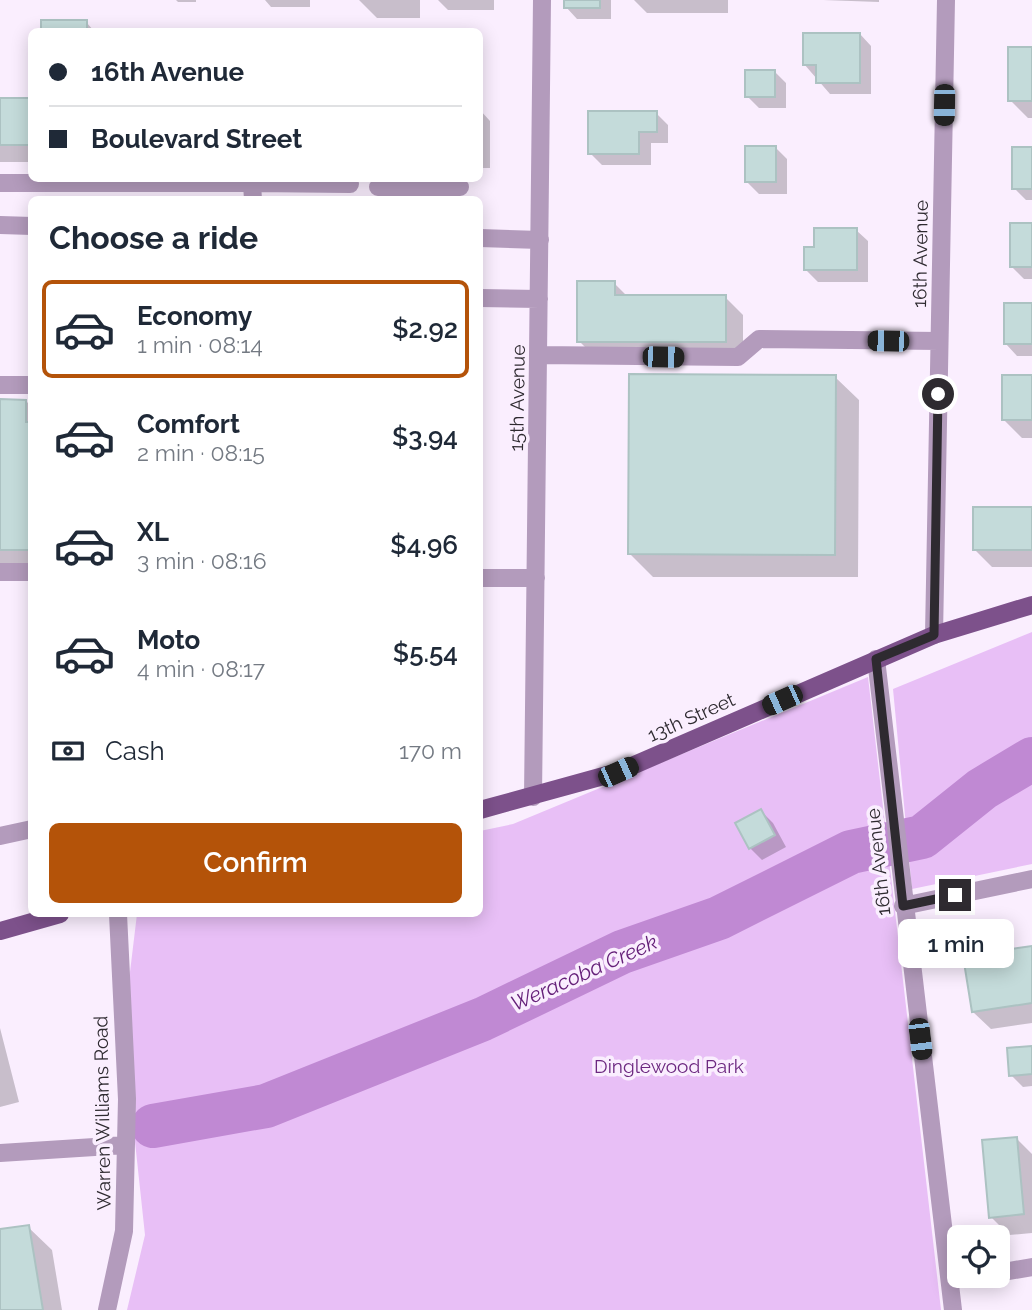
<!DOCTYPE html>
<html lang="en">
<head>
<meta charset="utf-8">
<style>
  :root { --surface:#fff; --page:#f2f2f3; --text:#1f2937; --muted:#747a83; --line:#e0e1e3; --accent:#b45309 }
  body { margin:0; font-family:Raleway,sans-serif; background:var(--page); color:var(--text); height:100vh; display:flex; flex-direction:column; font-size:26px; white-space:nowrap }
  * { box-sizing:border-box; margin:0 }
  p { font-size:23px; color:var(--muted) }
  .icon { flex:none; width:38px; height:38px; fill:none; stroke:currentColor; stroke-width:2; stroke-linecap:round; stroke-linejoin:round }
  .map { position:relative; flex:1; overflow:hidden }
  .side { position:absolute; left:28px; top:196px; width:455px; height:721px; display:flex; flex-direction:column; background:var(--surface); border-radius:10px; box-shadow:0 4px 18px #0003 }
  .side>* { flex:none }
  .top-card { position:absolute; left:28px; top:28px; width:455px; height:154px; border-radius:10px; box-shadow:0 4px 18px #0003; display:grid; align-content:center; height:154px; padding:0 21px; background:var(--surface) }
  .controls { position:absolute; left:947px; top:1225px; display:grid; gap:14px }
  .controls a { display:grid; place-items:center; width:63px; height:63px; border-radius:10px; background:var(--surface); box-shadow:0 4px 18px #0003; font-size:35px }
  .end { position:absolute; width:32px; height:32px; margin:-16px; border:9px solid #2e2a30; background:#fff; box-shadow:0 0 0 4px #fff }
  .from { border-radius:50% }
  .bubble { position:absolute; height:49px; border-radius:10px; background:var(--surface); box-shadow:0 4px 18px #0003; font-size:23px; font-weight:600; line-height:49px; text-align:center }
  .car { position:absolute; width:21px; height:42px; margin:-21px -10px; border-radius:9px; box-shadow:0 0 5px 2px #0007; background:linear-gradient(#222 24%,#8ab4d8 0 40%,#222 0 76%,#8ab4d8 0 86%,#222 0) }
  .top-card b { display:flex; align-items:center; gap:24px; height:66px; font-size:26px }
  .top-card b+b { border-top:2px solid var(--line) }
  .top-card i { width:18px; height:18px; background:var(--text) }
  ul { padding:0; list-style:none }
  li { display:flex; align-items:center; gap:21px; height:98px; margin:0 14px 10px; padding:0 7px; border:4px solid transparent; border-radius:10px }
  li div { flex:1 }
  li b { display:block; font-size:26px }
  li em { font-style:normal; font-weight:600 }
  li.selected { border-color:var(--accent) }
  li>.icon { width:63px; height:63px; stroke-width:1.5 }
  h2 { padding:0 21px; font-size:32px; line-height:84px }
  .pay { display:flex; align-items:center; gap:18px; height:77px; padding:0 21px; font-size:26px }
  .pay p { margin-inline-start:auto }
  .primary-button { display:flex; gap:14px; margin-top:auto; padding:14px 21px }
  .primary-button a { flex:1; height:80px; border-radius:10px; background:var(--accent); color:#fff; font-size:28px; font-weight:600; line-height:80px; text-align:center }
  .map>svg:first-child { display:block }
  .green { fill:#e8bff6 }
  .shadow { fill:#0003 }
  .lines { fill:none; stroke-linecap:round; stroke-linejoin:round }
  .river { stroke:#c089d3; stroke-width:44 }
  .building { fill:#c4dbda; stroke:#acc2c2; stroke-width:2 }
  .minor { stroke:#b39bbc; stroke-width:18 }
  .major { stroke:#7d518b; stroke-width:18 }
  .route { stroke:#2e2a30; stroke-width:9 }
  .labels { text-anchor:middle; stroke-width:7; stroke-linejoin:round; paint-order:stroke }
  .street-label { font-size:19px; fill:#2e2a30; stroke:#faeefe }
  .park-label { font-size:19px; fill:#6c2880; stroke:#faeefe }
  .water-label { font-size:21px; font-style:italic; fill:#652079; stroke:#faeefe }
</style>
</head>
<body>
<div class="map">
<svg width="1032" height="1310" viewBox="0 0 1032 1310">
  <rect width="100%" height="100%" fill="#faeefe"/>
  <!-- green -->
  <path class="green" d="M1032,632V864L912,889L893,689Z
    M868,677L941,1310H127L145,1235L123,1030L137,914H480V831L513,824Z"/>
  <!-- shadow -->
  <path class="shadow" d="M176,0H196V2H178Z
    M265,0H310V7H271Z
    M359,0H420V18H377Z
    M438,0H494V10H448Z
    M566,0H611V19H577L566,7Z
    M634,0H728V13H647Z
    M823,0H879V2Z
    M86,22L95,32H43Z
    M860,34L871,46V94H830L804,64Z
    M1032,49V118H1028L1010,100Z
    M774,71L786,83V108H759L747,96Z
    M0,100H32V162H0Z
    M480,110L490,121V168H480Z
    M656,113L668,125V143H651V165H602L590,153Z
    M775,147L787,159V194H759L747,182Z
    M1032,149V200H1026L1014,188Z
    M1032,225V279H1024L1012,267Z
    M856,230L868,241V282H818L806,270Z
    M614,283L628,297H725L743,315V359H597L579,341Z
    M1032,304V356H1017L1006,344Z
    M835,377L859,400L858,577H653L629,553Z
    M1032,377V438H1022L1004,420Z
    M0,401H26L32,407V573L0,572Z
    M1032,509V567H992L974,549Z
    M761,811L773,823L786,847L762,860L750,848Z
    M1032,947V1023L991,1029L973,1012Z
    M0,1028L19,1102L0,1107Z
    M1032,1048V1086L1023,1087L1011,1075Z
    M1017,1139L1032,1154V1233L1009,1235L991,1217Z
    M28,1227L52,1250L62,1310H0V1231Z"/>
  <g class="lines">
    <!-- river -->
    <path class="river" d="M153,1126L266,1106L483,1019L622,952L719,918L851,852L922,837L982,789L1032,759"/>
  </g>
  <!-- building -->
  <path class="building" d="M564,0H600V8H564Z
    M41,20H87V32H41Z
    M803,33H860V83H816V65H803Z
    M1008,47H1032V101H1008Z
    M745,70H775V97H745Z
    M0,98H32V145H0Z
    M588,111H657V132H639V154H588Z
    M745,146H776V182H745Z
    M1012,147H1032V189H1012Z
    M1010,223H1032V267H1010Z
    M814,228H857V270H804V247H814Z
    M577,281H615V295H726V342H577Z
    M1004,303H1032V344H1004Z
    M629,374L836,375L835,555L628,554Z
    M1002,375H1032V420H1002Z
    M0,399L26,400V422H32V550H0Z
    M973,507H1032V550H973Z
    M761,809L775,835L749,849L735,823Z
    M1032,946V1003L972,1012L963,956Z
    M1032,1046V1074L1009,1076L1007,1048Z
    M1017,1137L1024,1214L989,1218L982,1140Z
    M29,1225L43,1310H0V1229Z"/>
  <g class="lines">
    <!-- minor -->
    <path class="minor" d="M0,183H252
      M378,187H427
      M253,200L252,183L350,184
      M427,200V187H460
      M0,225L32,226
      M480,238L540,240
      M480,298L539,299
      M538,355L738,357L759,339L939,341
      M0,385H32
      M0,572H32
      M480,578H536
      M934,635L946,0
      M876,659L953,1310
      M533,797L542,0
      M0,836L32,829
      M903,906L1032,879
      M0,1153L126,1145
      M998,1273L1032,1267
      M950,1280L977,1276
      M107,1310L124,1231L127,1099L118,914"/>
    <!-- major -->
    <path class="major" d="M480,810L618,772L934,635L1032,605
      M0,931L60,914"/>
  </g>
  <g class="lines">
    <!-- route -->
    <path class="route" d="M938,394L934,635L876,659L903,906L955,895"/>
  </g>
  <g class="labels">
    <!-- street labels -->
    <g class="street-label">
      <text transform="translate(920 254) rotate(-89)" y="7">16th Avenue</text>
      <text transform="translate(517 398) rotate(-89)" y="7">15th Avenue</text>
      <text transform="translate(691 717) rotate(-24)" y="7">13th Street</text>
      <text transform="translate(878 862) rotate(-96)" y="7">16th Avenue</text>
      <text transform="translate(102 1113) rotate(-91)" y="7">Warren Williams Road</text>
    </g>
    <!-- park labels -->
    <g class="park-label">
      <text x="669" y="1073">Dinglewood Park</text>
    </g>
    <!-- water labels -->
    <g class="water-label">
      <text transform="translate(584 973) rotate(-24)" y="7">Weracoba Creek</text>
    </g>
  </g>
</svg>
<div class="controls">
<a><svg class="icon" aria-label="locate" viewBox="0 0 24 24"><circle cx="12" cy="12" r="6"/><path d="M12 2v4M12 18v4M2 12h4M18 12h4"/></svg></a>
</div>
<i class="end from" style="left:938px;top:394px"></i>
<i class="end" style="left:955px;top:895px"></i>
<div class="bubble" style="left:898px;top:919px;width:116px">1 min</div>
<i class="car" style="left:944px;top:105px;rotate:181deg"></i>
<i class="car" style="left:888px;top:341px;rotate:271deg"></i>
<i class="car" style="left:663px;top:357px;rotate:91deg"></i>
<i class="car" style="left:782px;top:700px;rotate:246deg"></i>
<i class="car" style="left:618px;top:772px;rotate:66deg"></i>
<i class="car" style="left:920px;top:1039px;rotate:173deg"></i>
<div class="top-card">
<b><i class="from"></i>16th Avenue</b>
<b><i></i>Boulevard Street</b>
</div>
<section class="side">
<h2>Choose a ride</h2>
<ul>
<li class="selected"><svg class="icon" aria-label="car" viewBox="0 0 24 24"><path d="M5 17H2v-5l4-1 3-4h7l3 4 3 1v5h-3M9 17h6M6 11h13"/><circle cx="7" cy="17" r="2"/><circle cx="17" cy="17" r="2"/></svg><div><b>Economy</b><p>1 min · 08:14</p></div><em>$2.92</em></li>
<li><svg class="icon" aria-label="car" viewBox="0 0 24 24"><path d="M5 17H2v-5l4-1 3-4h7l3 4 3 1v5h-3M9 17h6M6 11h13"/><circle cx="7" cy="17" r="2"/><circle cx="17" cy="17" r="2"/></svg><div><b>Comfort</b><p>2 min · 08:15</p></div><em>$3.94</em></li>
<li><svg class="icon" aria-label="car" viewBox="0 0 24 24"><path d="M5 17H2v-5l4-1 3-4h7l3 4 3 1v5h-3M9 17h6M6 11h13"/><circle cx="7" cy="17" r="2"/><circle cx="17" cy="17" r="2"/></svg><div><b>XL</b><p>3 min · 08:16</p></div><em>$4.96</em></li>
<li><svg class="icon" aria-label="car" viewBox="0 0 24 24"><path d="M5 17H2v-5l4-1 3-4h7l3 4 3 1v5h-3M9 17h6M6 11h13"/><circle cx="7" cy="17" r="2"/><circle cx="17" cy="17" r="2"/></svg><div><b>Moto</b><p>4 min · 08:17</p></div><em>$5.54</em></li>
</ul>
<div class="pay"><svg class="icon" aria-label="cash" viewBox="0 0 24 24"><path d="M3 7h18v10H3z"/><circle cx="12" cy="12" r="2"/></svg>Cash<p>170 m</p></div>
<div class="primary-button"><a>Confirm</a></div>
</section>
</div>
</body>
</html>
